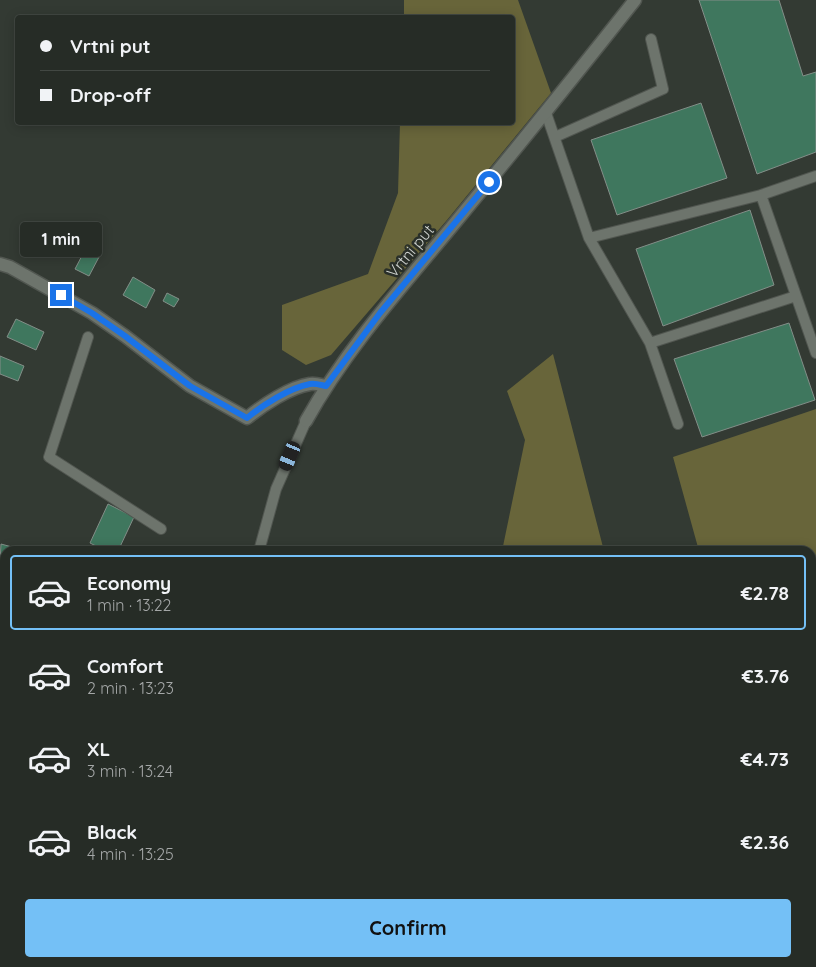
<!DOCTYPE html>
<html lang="en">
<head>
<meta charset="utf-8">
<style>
  :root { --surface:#262c26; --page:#2e342e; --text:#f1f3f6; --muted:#a4a7a7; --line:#424843; --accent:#74c0f6 }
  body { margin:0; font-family:Quicksand,sans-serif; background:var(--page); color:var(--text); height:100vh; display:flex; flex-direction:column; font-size:19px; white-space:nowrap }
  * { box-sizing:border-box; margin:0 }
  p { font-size:16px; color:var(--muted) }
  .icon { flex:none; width:28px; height:28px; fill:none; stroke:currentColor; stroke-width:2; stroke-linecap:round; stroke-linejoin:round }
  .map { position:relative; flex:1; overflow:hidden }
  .sheet { position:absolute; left:0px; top:546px; width:816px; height:421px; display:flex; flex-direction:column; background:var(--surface); border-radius:15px 15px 0 0; box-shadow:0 2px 12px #0003,0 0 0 1px var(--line) }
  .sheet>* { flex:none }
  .banner { position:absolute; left:15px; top:15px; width:500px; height:110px; border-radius:5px; box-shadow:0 2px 12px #0003,0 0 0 1px var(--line); display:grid; align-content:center; height:110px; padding:0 25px; background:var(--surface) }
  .end { position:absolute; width:22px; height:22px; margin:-11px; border:6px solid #1a73e8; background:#fff; box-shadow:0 0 0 2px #fff }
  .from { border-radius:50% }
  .bubble { position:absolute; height:35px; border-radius:5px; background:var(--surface); box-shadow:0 2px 12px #0003,0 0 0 1px var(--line); font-size:16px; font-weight:800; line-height:35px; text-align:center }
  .car { position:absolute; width:15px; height:30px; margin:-15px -8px; border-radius:6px; box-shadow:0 0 4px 1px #0007; background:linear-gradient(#222 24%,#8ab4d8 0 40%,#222 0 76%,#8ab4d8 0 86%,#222 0) }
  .banner b { display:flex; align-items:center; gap:18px; height:48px; font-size:19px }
  .banner b+b { border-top:1px solid var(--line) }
  .banner i { width:12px; height:12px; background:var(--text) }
  ul { padding:9px 0 0; list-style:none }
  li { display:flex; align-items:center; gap:15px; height:75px; margin:0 10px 8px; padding:0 15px; border:2px solid transparent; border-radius:5px }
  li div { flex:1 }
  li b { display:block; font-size:19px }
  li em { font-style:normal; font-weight:800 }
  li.active { border-color:var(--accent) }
  li>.icon { width:45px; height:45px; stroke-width:1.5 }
  .action { display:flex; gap:10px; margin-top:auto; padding:10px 25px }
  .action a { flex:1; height:58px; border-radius:5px; background:var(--accent); color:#111; font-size:20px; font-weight:800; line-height:58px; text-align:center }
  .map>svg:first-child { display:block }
  .green { fill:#68653a }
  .building { fill:#3f775e; stroke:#838e88 }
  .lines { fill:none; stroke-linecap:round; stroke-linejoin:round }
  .lane-casing { stroke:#515650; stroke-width:12 }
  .street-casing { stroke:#515650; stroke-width:15 }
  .lane { stroke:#6d746c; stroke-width:10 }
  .street { stroke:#6d746c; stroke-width:12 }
  .route { stroke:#1a73e8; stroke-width:6 }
  .labels { text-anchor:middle; stroke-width:5; stroke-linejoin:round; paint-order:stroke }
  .street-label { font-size:16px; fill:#ced2ce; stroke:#292f29 }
</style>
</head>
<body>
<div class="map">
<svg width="816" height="967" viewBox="0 0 816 967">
  <rect width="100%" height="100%" fill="#333a33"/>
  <!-- green -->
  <path class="green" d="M404,0H518L551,93L447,220L331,355L306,365L282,350V305L368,274L398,193L400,123L512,122V18L404,17Z
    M553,354L604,551H502L525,440L507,391Z
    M816,409V942H811V551H699L673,457Z"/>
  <!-- building -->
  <path class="building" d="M699,0H779L803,76L816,72V152L757,174Z
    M701,103L727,178L617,215L591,140Z
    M750,210L774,285L663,326L636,249Z
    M85,250L99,257L89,276L75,269Z
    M133,277L155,290L146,308L123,295Z
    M167,293L179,299L174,307L163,301Z
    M16,319L44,332L36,350L7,337Z
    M789,323L815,400L702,437L674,359Z
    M0,356L24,366L18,381L0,374Z
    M108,504L134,517L118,551H106L90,543Z
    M1,544L27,551H5V562L0,561Z
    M0,584L5,585V598L0,596Z"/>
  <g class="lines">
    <!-- lane casing -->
    <g class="lane-casing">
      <path id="lane" d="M546,113L589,238L650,343L678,424
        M555,137L663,89L651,39
        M761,195L816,353
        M589,238L761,195L816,176
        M88,337L49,457L161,529
        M650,343L796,296
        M259,551L276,489L306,421
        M260,962V967"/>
    </g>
    <!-- street casing -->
    <g class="street-casing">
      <path id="street" d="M0,264L10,267L92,313L125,336L190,386L247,418C263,405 290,387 310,384C315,383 321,385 326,386
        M306,421C346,349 402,287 454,224C515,150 575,76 635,0"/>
    </g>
    <!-- lane -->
    <use href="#lane" class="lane"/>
    <!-- street -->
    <use href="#street" class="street"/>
  </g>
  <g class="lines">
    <!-- route -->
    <path class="route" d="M61,295L92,313L125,336L190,386L247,418C263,405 289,388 310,384C315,383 321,385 326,386L380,313L489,182"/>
  </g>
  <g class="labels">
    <!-- street labels -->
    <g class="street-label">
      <text transform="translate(410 251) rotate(-50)" y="6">Vrtni put</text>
    </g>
  </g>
</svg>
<i class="end from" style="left:489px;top:182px"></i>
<i class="end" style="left:61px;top:295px"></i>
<div class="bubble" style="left:20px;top:222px;width:82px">1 min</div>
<i class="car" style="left:290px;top:456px;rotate:203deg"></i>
<div class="banner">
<b><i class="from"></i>Vrtni put</b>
<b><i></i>Drop-off</b>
</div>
<section class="sheet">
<ul>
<li class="active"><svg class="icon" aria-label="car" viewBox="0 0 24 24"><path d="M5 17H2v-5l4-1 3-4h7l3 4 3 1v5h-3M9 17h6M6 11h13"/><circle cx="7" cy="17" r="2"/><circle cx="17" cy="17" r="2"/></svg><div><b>Economy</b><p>1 min · 13:22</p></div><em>€2.78</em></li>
<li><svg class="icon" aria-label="car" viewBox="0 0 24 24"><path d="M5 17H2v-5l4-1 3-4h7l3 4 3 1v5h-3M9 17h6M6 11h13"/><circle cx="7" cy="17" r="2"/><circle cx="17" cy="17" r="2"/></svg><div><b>Comfort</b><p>2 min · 13:23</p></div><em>€3.76</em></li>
<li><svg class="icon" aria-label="car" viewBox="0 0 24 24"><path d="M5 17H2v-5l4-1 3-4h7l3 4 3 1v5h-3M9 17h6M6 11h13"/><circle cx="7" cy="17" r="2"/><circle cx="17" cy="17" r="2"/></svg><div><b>XL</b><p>3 min · 13:24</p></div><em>€4.73</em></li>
<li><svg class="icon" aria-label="car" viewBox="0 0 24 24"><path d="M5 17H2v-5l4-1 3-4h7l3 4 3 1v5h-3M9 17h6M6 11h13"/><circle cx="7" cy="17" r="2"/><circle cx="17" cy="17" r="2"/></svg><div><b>Black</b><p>4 min · 13:25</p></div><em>€2.36</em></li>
</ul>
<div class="action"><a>Confirm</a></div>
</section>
</div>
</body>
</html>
